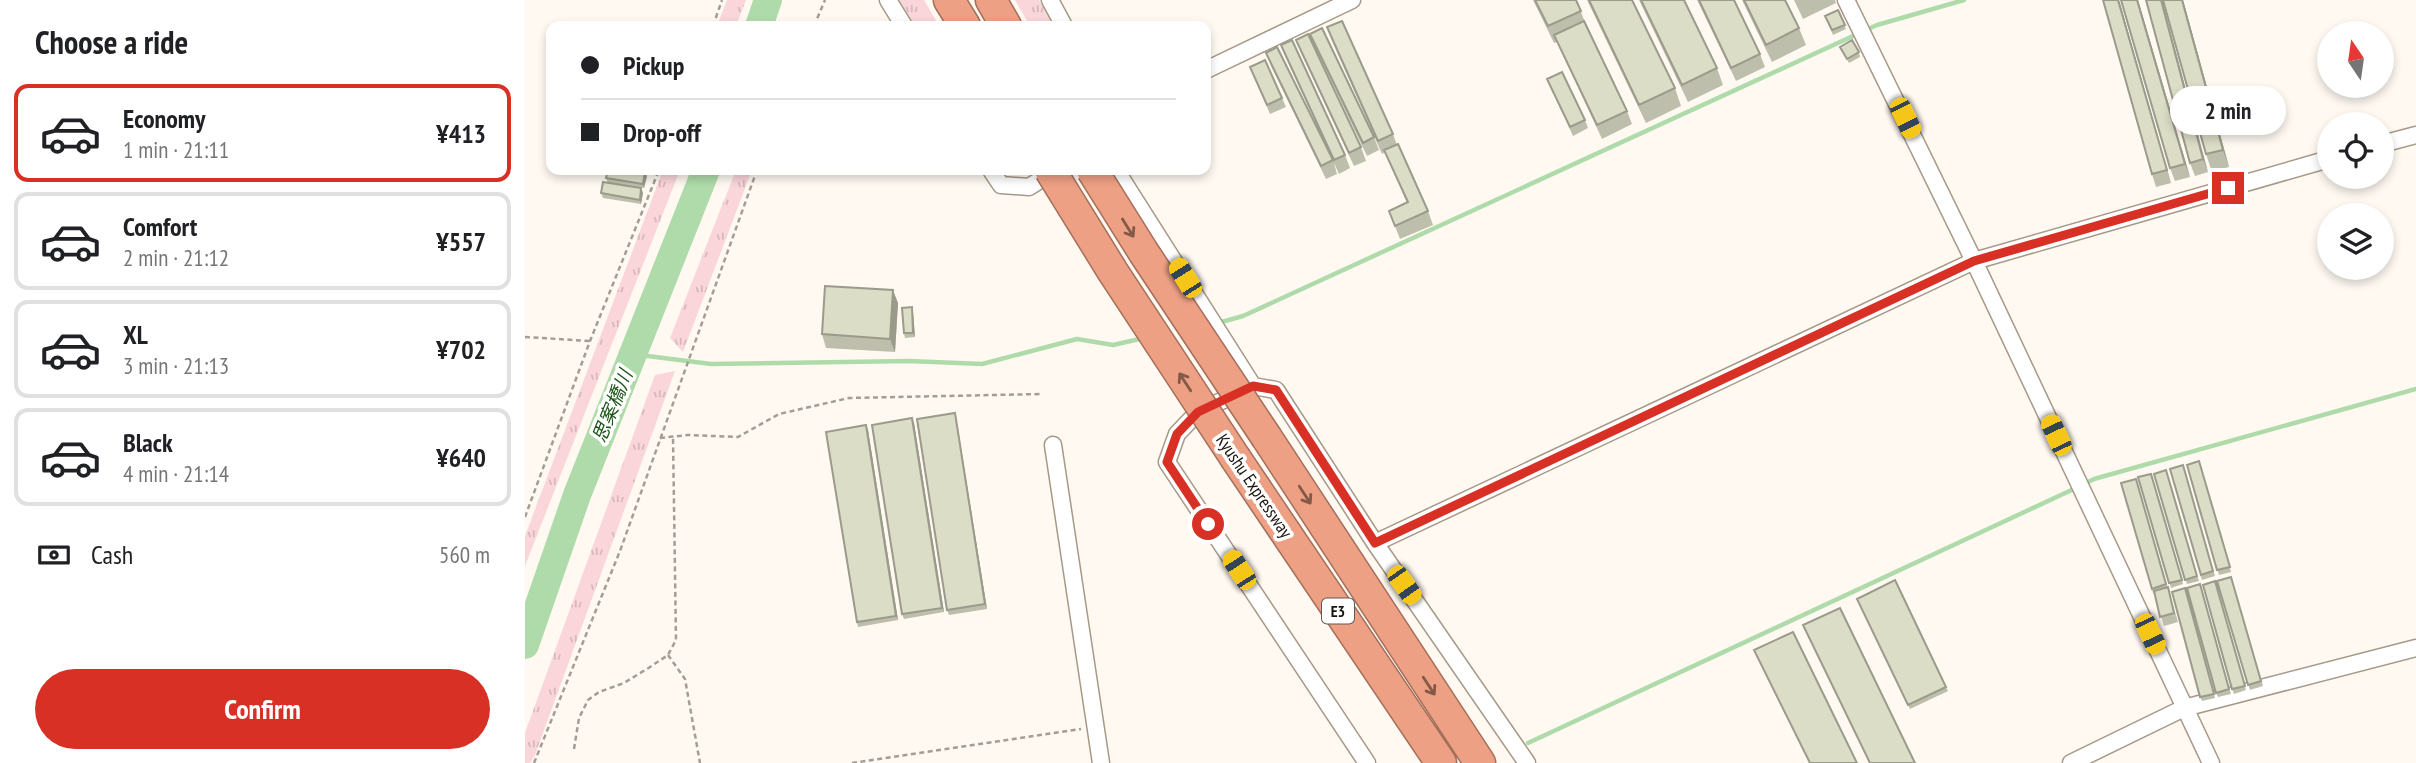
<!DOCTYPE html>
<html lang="en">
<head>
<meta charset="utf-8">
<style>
  :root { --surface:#fff; --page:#f6f6f6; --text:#202124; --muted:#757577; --line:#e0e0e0; --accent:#d93025 }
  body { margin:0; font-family:"PT Sans Narrow","Noto Sans JP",sans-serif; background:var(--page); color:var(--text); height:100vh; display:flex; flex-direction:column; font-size:26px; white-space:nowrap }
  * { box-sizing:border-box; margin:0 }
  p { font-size:23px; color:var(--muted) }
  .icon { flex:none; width:38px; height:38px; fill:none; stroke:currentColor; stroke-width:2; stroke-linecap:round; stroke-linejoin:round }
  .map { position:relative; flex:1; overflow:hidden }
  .panel { display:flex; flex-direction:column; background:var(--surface); width:525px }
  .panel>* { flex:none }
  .top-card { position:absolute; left:21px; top:21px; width:665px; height:154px; border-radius:14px; box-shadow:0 4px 10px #0003; display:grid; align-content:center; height:154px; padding:0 35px; background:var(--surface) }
  .needle { width:46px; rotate:347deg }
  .tools { position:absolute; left:1792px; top:21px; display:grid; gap:14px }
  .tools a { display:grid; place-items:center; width:77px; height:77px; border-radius:50%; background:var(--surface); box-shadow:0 4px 10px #0003; font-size:35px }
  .end { position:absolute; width:32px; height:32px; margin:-16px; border:9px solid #d93025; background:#fff; box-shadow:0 0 0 4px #fff }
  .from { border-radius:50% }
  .bubble { position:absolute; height:49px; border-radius:24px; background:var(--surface); box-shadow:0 4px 10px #0003; font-size:23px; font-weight:600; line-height:49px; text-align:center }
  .car { position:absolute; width:21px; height:42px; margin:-21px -10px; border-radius:9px; box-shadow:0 0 5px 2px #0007; background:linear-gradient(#f5c518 24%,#345 0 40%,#f5c518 0 76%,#345 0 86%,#f5c518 0) }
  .top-card b { display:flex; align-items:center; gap:24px; height:66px; font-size:26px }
  .top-card b+b { border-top:2px solid var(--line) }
  .top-card i { width:18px; height:18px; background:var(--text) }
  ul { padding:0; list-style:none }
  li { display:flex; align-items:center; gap:21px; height:98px; margin:0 14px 10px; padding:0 21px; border:4px solid var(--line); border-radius:14px }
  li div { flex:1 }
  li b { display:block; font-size:26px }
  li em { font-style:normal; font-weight:600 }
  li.on { border-color:var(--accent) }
  li>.icon { width:63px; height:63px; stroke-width:1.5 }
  h2 { padding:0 35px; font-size:32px; line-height:84px }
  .pay { display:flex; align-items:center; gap:18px; height:77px; padding:0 35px; font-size:26px }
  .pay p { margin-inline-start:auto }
  .action { display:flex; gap:14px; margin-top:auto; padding:14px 35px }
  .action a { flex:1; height:80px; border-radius:42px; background:var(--accent); color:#fff; font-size:28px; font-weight:600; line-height:80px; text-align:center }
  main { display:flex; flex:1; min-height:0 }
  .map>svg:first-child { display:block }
  .grass { fill:url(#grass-tufts) }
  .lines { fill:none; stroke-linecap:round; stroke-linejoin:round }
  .stream { stroke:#afdbaa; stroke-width:4.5 }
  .river { stroke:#afdbaa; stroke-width:28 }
  .minor-casing { stroke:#a69987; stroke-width:19 }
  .motorway-casing { stroke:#a36f5a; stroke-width:33 }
  .path { stroke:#a39d96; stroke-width:2.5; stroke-dasharray:5 3.5; stroke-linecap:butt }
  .minor { stroke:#fff; stroke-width:16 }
  .motorway { stroke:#eda083; stroke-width:30 }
  .motorway-bridge-casing { stroke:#a36f5a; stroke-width:33; stroke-linecap:butt }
  .motorway-bridge { stroke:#eda083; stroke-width:30 }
  .wall { fill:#bdbeab }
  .shaded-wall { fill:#9a9b8b }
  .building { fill:#dcddc7; stroke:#9a9b8b; stroke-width:2 }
  .oneway { stroke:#835a48 }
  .route { stroke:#d93025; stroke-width:9 }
  .labels { text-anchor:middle; stroke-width:7; stroke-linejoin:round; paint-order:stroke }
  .shield { fill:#fff; stroke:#5e5a56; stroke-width:2 }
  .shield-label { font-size:16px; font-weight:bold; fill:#19140d }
  .street-label { font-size:18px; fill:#19140d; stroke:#fff }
  .water-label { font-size:19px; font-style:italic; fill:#1a5416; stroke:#fff }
</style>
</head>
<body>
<main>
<section class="panel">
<h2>Choose a ride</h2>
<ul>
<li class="on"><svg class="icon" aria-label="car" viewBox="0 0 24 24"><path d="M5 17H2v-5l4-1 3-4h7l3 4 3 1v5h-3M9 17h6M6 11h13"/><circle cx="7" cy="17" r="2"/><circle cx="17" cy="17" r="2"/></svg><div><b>Economy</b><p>1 min · 21:11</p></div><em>¥413</em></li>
<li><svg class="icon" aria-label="car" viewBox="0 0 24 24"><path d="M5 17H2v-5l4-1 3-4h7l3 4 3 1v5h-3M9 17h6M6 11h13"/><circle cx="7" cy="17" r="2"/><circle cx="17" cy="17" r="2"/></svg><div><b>Comfort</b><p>2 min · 21:12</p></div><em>¥557</em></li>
<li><svg class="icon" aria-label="car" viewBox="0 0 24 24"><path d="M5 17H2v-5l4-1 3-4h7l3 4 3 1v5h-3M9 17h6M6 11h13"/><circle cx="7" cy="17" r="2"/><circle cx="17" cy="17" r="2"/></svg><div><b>XL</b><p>3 min · 21:13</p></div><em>¥702</em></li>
<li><svg class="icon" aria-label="car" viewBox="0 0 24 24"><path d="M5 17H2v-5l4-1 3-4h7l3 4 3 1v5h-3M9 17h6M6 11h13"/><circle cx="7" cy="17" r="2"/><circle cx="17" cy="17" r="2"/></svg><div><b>Black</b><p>4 min · 21:14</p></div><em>¥640</em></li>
</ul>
<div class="pay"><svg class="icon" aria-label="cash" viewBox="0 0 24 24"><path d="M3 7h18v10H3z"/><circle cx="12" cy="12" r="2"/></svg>Cash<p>560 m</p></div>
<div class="action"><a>Confirm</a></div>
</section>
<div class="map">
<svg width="1891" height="763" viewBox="0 0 1891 763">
  <defs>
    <pattern id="grass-tufts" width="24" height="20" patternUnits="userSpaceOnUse" patternTransform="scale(1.75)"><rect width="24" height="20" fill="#fad6db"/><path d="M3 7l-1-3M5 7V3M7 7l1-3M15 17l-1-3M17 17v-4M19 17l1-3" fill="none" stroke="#d6b7bb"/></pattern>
  </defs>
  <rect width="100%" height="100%" fill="#fff9f2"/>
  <!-- grass -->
  <path class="grass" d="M202,0H221L211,26H192Z
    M374,0H399L414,26H389Z
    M490,0H514L529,26H505Z
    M138,170H155L0,566V536Z
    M211,170H227L158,352L145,338Z
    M150,371L10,755L5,763H0V733L130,375Z"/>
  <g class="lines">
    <!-- stream -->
    <path class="stream" d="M693,323L718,316L1352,25L1439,0
      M107,354L186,364L384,361L457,364L552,339L588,345L619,338
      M1559,484L1569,479L1891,389
      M1003,743L1551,488"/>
    <!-- river -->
    <path class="river" d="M234,26L243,0
      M0,645L52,495L181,170"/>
    <!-- minor casing -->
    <g class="minor-casing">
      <path id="minor" d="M363,0L379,26
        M525,0L539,26
        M1321,0L1449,261L1686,763
        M681,70L827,0
        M1857,144L1891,135
        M466,170L476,185L504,187L531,170
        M591,170L728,386
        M528,445L576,763
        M850,543L1449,261L1804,159
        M842,763L642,462L652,434L673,412L728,386L751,390L850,543L1002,763
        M1546,763L1659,708L1891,648"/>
    </g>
    <!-- motorway casing -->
    <g class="motorway-casing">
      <path id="motorway" d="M424,0L440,26
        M466,0L481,26
        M742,438L955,763
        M711,459L916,763"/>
    </g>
    <!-- path -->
    <path class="path" d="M188,26L197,0
      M289,26L300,0
      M0,337L65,341
      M135,438L163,435L213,437L254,414L324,398L517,394
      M0,517L65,341L134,170
      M143,655L160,679L175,763
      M49,749L54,718L63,700L74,692L99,683L125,667L143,655L151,640L148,437
      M9,763L95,551L232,170
      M327,763L556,729"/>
    <!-- minor -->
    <use href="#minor" class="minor"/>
    <!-- motorway -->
    <use href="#motorway" class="motorway"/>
    <!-- motorway-bridge casing -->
    <g class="motorway-bridge-casing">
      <path id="motorway-bridge" d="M525,170L588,272L711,459
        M567,170L619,253L742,438"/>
    </g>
    <!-- motorway-bridge -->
    <use href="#motorway-bridge" class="motorway-bridge"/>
  </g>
  <!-- wall -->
  <path class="wall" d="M1008,0H1051L1060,22L1102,111L1107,124L1077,139L1032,42L1029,43Z
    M1062,0H1107L1150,88L1156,106L1121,123Z
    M1114,0H1159L1192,68L1198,85L1163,102Z
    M1172,0H1209L1235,54L1240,67L1211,81Z
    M1217,0H1260L1274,28L1281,45L1247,62Z
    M1269,0H1310L1311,3L1278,19Z
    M1594,0L1646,183L1631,187L1627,174Z
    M1613,0L1665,177L1650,181L1645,168Z
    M1621,0L1683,172L1670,176L1665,163Z
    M1658,0L1704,167L1687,172L1681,154Z
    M1313,10L1321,29L1308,35L1300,16Z
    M802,27L868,134L872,145L903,211L908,225L875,239L864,211L882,203L860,152L857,154L807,41Z
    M785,34L849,137L854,150L842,156L790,47Z
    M771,40L836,147L841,161L829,166L776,53Z
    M756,45L820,155L825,168L814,174L761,58Z
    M1315,47L1334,52L1335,57L1324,63Z
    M741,53L808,160L812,174L801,179L746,66Z
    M725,67L757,98L761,107L745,114Z
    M1022,79L1060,120L1063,128L1048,136Z
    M122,176L119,188L83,183L81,178Z
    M116,188L118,193L116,204L78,198L76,193Z
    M373,303L370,352L301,348L297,334Z
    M388,312L390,337L380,338L379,333Z
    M431,417L462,609L424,615L422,610Z
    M389,423L419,612L379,619L377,614Z
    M341,425L343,430L373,620L333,627L332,622Z
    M1674,461L1706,572L1694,575L1662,465Z
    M1658,465L1690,576L1677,580L1645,469Z
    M1641,470L1674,581L1662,584L1629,474Z
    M1626,474L1658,584L1646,588L1613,477Z
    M1611,479L1653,622L1639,626L1629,593H1628L1627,589Z
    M1706,577L1738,686L1725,690L1692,581Z
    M1690,581L1721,690L1709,694L1707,689Z
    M1675,584L1706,694L1693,697L1691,693Z
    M1660,588L1690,698L1677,701L1675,697Z
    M1334,603L1421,687L1423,691L1385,709Z"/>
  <!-- shaded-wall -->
  <path class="shaded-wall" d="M1593,0H1594L1646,183L1642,170Z
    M1612,0H1613L1665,177L1660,164Z
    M1636,0H1637L1683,172L1678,159Z
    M1657,0H1658L1704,167L1698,150Z
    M120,171L122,176L119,188L118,184Z
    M116,188L118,193L116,204L115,200Z
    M368,290L373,303L370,352L365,339Z
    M387,307L388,312L390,337L388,333Z
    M430,413L431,417L462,609L460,604Z
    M387,418L389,423L419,612L417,608Z
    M341,425L343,430L373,620L371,616Z"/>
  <!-- building -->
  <path class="building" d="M1010,0H1051L1056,11L1023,26Z
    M1064,0H1107L1150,88L1114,105Z
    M1116,0H1159L1192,68L1157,85Z
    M1174,0H1209L1235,54L1206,68Z
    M1219,0H1260L1274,28L1241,45Z
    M1578,0H1593L1642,170L1627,174Z
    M1596,0H1612L1660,164L1645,168Z
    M1621,0H1636L1678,159L1665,163Z
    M1638,0H1657L1698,150L1681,154Z
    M1313,10L1320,25L1307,30L1300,16Z
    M817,21L868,134L853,141L802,27Z
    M1059,21L1102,111L1072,125L1029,35Z
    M797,28L849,137L838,143L785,34Z
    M783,34L836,147L824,153L771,40Z
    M767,40L820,155L809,160L756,45Z
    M1327,40L1334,52L1322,59L1315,47Z
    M752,47L808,160L796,166L741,53Z
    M740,60L757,98L742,105L725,67Z
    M1037,72L1060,120L1045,127L1022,79Z
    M873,144L903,211L870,226L864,211L883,202L859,150Z
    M83,170H111L120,171L118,184L81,178Z
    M78,182L116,188L115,200L76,193Z
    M300,286L368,290L365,339L297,334Z
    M387,307L388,333H379L377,308Z
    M430,413L460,604L422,610L392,419Z
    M387,418L417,608L377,614L347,425Z
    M341,425L371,616L332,622L301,432Z
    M1674,461L1705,567L1692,570L1662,465Z
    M1658,465L1688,571L1676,575L1645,469Z
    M1641,470L1672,576L1660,580L1629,474Z
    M1626,474L1657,580L1644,583L1613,477Z
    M1611,479L1641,584L1627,589L1596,483Z
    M1706,577L1736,681L1723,685L1692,581Z
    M1370,580L1421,687L1383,705L1332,599Z
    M1690,581L1720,686L1707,689L1678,585Z
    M1675,584L1704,689L1691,693L1662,588Z
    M1643,587L1649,613L1635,617L1629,591Z
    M1660,588L1689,694L1675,697L1647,592Z
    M1315,608L1390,763H1345L1278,625Z
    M1268,632L1332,763H1285L1229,650Z"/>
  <!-- one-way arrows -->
  <defs><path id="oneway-shaft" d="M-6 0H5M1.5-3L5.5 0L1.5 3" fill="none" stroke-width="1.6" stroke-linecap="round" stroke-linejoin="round" transform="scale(1.75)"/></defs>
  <g class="oneway">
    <use href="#oneway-shaft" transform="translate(603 228) rotate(58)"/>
    <use href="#oneway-shaft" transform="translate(660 382) rotate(-123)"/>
    <use href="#oneway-shaft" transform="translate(780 495) rotate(57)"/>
    <use href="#oneway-shaft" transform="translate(904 686) rotate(57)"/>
  </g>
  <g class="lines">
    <!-- route -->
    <path class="route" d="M683,524L642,462L652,434L673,412L728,386L751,390L850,543L1449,261L1703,188"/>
  </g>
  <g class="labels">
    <!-- shield labels -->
    <rect class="shield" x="797" y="598.5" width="32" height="25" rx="5"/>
    <g class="shield-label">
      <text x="813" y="617">E3</text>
    </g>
    <!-- street labels -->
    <g class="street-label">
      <text transform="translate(729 486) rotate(56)" y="6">Kyushu Expressway</text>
    </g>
    <!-- water labels -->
    <g class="water-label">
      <text transform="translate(87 406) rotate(-68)" y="7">思案橋川</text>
    </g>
  </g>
</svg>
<div class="tools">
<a><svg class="needle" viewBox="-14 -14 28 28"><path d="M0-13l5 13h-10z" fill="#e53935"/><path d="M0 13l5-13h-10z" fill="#757577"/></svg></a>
<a><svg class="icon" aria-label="locate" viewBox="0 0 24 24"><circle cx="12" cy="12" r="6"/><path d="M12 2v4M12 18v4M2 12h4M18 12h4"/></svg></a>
<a><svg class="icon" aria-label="layers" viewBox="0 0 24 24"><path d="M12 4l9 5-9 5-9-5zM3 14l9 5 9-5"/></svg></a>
</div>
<i class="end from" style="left:683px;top:524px"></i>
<i class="end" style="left:1703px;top:188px"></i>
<div class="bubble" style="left:1645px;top:86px;width:116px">2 min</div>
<i class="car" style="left:1380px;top:118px;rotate:154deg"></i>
<i class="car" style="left:660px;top:278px;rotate:328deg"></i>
<i class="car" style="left:1531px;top:435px;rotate:335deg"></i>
<i class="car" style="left:714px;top:570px;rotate:327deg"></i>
<i class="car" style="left:879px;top:585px;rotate:145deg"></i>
<i class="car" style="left:1625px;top:634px;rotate:155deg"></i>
<div class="top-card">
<b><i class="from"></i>Pickup</b>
<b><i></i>Drop-off</b>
</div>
</div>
</main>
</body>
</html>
